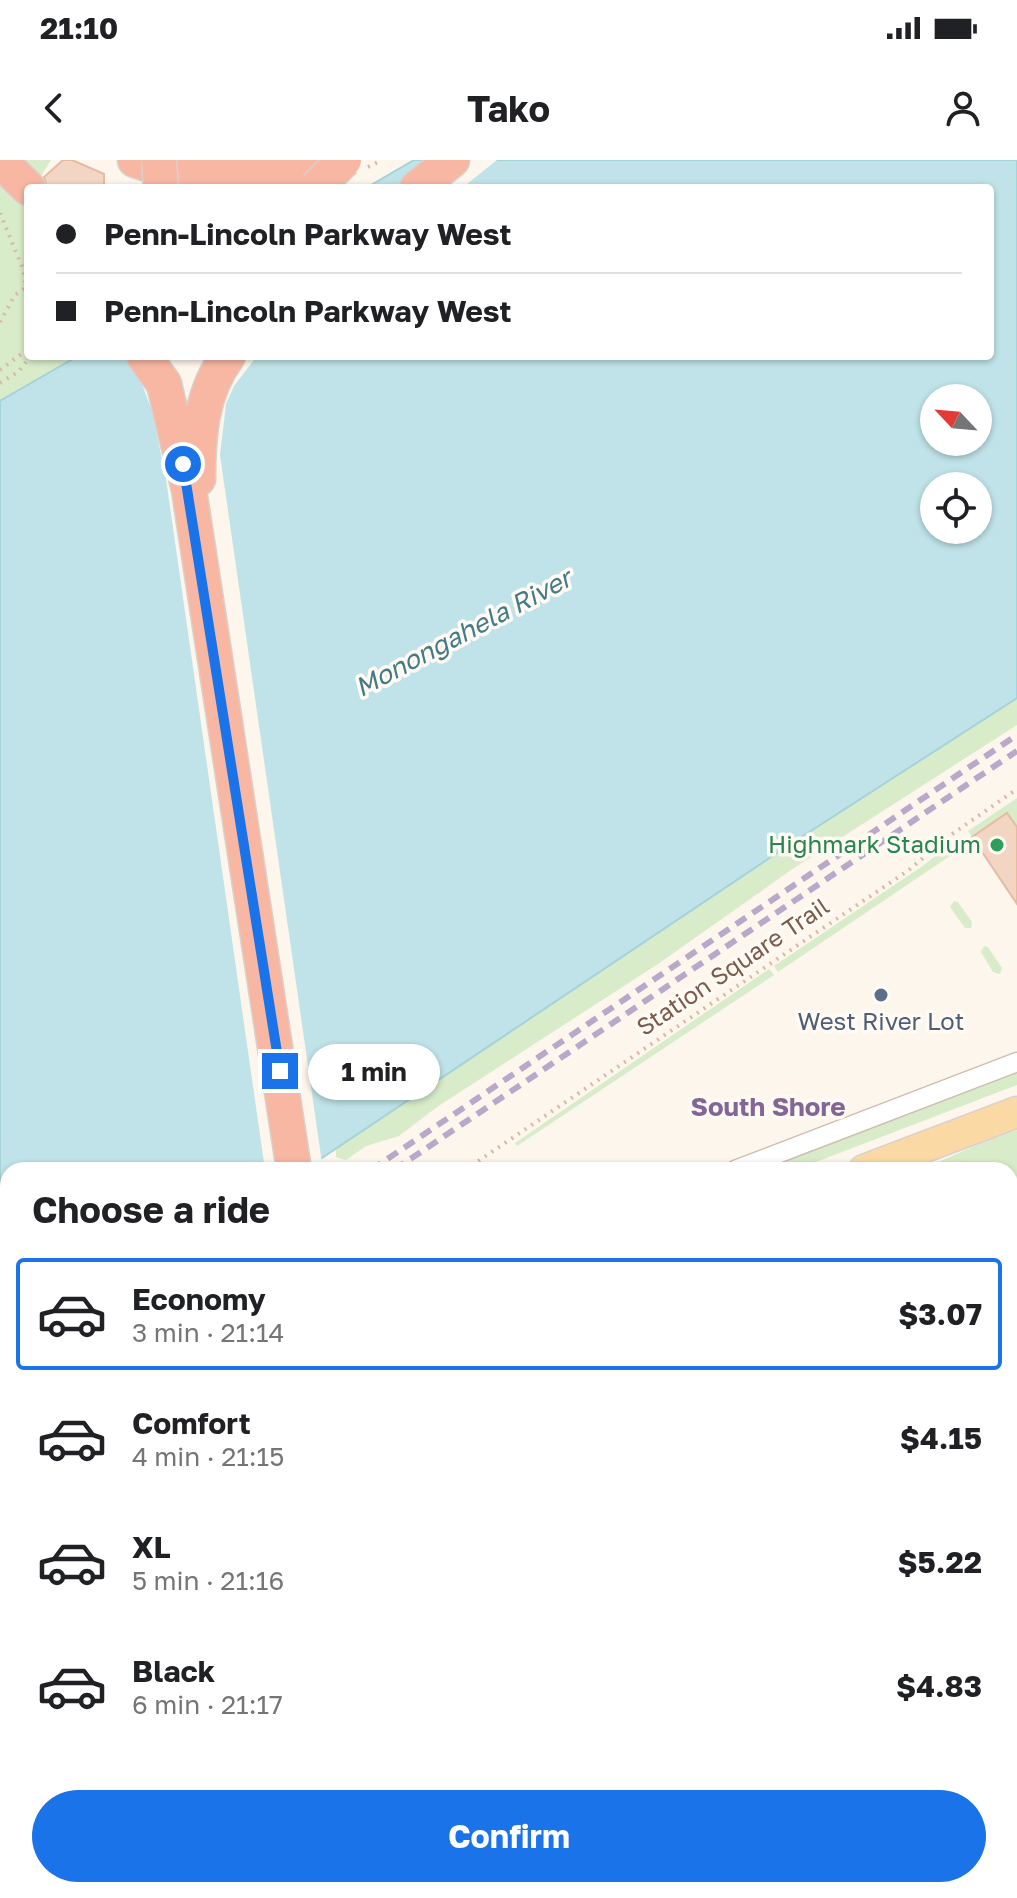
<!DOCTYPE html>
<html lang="en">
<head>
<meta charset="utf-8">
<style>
  :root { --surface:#fff; --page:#f6f6f6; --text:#202124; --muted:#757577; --line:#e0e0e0; --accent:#1a73e8 }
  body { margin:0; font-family:"Golos Text",sans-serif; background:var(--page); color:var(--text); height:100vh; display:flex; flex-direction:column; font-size:30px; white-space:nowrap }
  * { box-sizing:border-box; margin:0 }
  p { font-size:26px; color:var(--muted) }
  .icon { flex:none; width:44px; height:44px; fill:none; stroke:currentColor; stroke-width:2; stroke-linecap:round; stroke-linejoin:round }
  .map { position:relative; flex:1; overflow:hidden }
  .side { position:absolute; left:0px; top:1002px; width:1018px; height:736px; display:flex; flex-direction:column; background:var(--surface); border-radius:24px 24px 0 0; box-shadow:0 2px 6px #0004 }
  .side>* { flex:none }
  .banner { position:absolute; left:24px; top:24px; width:970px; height:176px; border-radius:8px; box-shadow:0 2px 6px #0004; display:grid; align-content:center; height:176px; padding:0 32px; background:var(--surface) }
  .needle { width:52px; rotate:296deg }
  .buttons { position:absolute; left:920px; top:224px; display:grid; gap:16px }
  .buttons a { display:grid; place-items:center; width:72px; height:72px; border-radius:50%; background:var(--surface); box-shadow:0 2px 6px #0004; font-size:40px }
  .end { position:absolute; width:36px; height:36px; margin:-18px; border:10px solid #1a73e8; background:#fff; box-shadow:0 0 0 4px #fff }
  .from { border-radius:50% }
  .bubble { position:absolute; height:56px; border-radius:28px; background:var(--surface); box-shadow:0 2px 6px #0004; font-size:26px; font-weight:700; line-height:56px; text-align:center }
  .banner b { display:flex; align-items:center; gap:28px; height:76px; font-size:30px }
  .banner b+b { border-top:2px solid var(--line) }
  .banner i { width:20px; height:20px; background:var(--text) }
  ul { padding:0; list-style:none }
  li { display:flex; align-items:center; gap:24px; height:112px; margin:0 16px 12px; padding:0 16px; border:4px solid transparent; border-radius:8px }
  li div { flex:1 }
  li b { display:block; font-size:30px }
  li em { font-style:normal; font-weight:700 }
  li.on { border-color:var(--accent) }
  li>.icon { width:72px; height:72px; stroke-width:1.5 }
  h2 { padding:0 32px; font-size:36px; line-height:96px }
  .primary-button { display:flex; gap:16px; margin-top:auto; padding:16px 32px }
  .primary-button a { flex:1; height:92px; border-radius:48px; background:var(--accent); color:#fff; font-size:32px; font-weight:700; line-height:92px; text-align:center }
  .status { display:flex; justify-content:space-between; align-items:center; height:56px; padding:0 40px; background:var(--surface); direction:ltr }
  .status svg { height:22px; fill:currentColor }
  header { display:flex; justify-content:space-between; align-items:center; height:104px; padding:0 32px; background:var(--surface); font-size:36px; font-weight:700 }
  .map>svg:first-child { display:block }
  .green { fill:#d8ecc9 }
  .water { fill:#bfe3e8; stroke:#a5d3da; stroke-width:2; fill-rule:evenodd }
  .pier { fill:#fdf6ec }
  .building { fill:#f3d5c3; stroke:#e6bba3; stroke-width:2 }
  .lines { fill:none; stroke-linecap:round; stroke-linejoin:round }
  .highway-tunnel { stroke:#dcd0c4; stroke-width:34; stroke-dasharray:34 17; stroke-linecap:butt }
  .lane-casing { stroke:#d1beb0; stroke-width:12 }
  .street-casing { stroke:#d1beb0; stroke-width:21 }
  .secondary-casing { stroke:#d6c0b0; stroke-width:29 }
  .primary-casing { stroke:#dad1cd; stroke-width:33 }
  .highway-casing { stroke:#dad1cd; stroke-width:37 }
  .path { stroke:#d9b8a5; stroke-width:4; stroke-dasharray:2 6; stroke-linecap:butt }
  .lane { stroke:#fff; stroke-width:9 }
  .street { stroke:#fff; stroke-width:18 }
  .secondary { stroke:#fff; stroke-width:26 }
  .primary { stroke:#fbd9a5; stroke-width:30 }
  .highway { stroke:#f7b7a3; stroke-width:34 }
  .rail { stroke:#b9a8c9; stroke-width:6; stroke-dasharray:12 8; stroke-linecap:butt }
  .highway-bridge-casing { stroke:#dad1cd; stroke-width:37; stroke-linecap:butt }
  .highway-bridge { stroke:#f7b7a3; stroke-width:34 }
  .route { stroke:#1a73e8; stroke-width:10 }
  .leisure-dot { fill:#2e9e5b; stroke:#fffaf3; stroke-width:3 }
  .service-dot { fill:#5c6f8a; stroke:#fffaf3; stroke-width:3 }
  .labels { text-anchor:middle; stroke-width:7; stroke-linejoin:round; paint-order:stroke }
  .leisure-label { font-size:24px; fill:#27864d; stroke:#fffaf3; text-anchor:end }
  .street-label { font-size:24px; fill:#7a5c4d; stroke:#fffaf3 }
  .service-label { font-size:24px; fill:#4e5e75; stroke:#fffaf3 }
  .water-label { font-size:26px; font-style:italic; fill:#437c86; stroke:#fffaf3 }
  .neighbourhood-label { font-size:26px; font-weight:bold; fill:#846695; stroke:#fffaf3 }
</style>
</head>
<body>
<div class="status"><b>21:10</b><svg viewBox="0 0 49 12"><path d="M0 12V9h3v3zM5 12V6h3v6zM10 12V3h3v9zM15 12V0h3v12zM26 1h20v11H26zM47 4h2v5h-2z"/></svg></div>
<header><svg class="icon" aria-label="back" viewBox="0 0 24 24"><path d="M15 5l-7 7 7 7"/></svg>Tako<svg class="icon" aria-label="person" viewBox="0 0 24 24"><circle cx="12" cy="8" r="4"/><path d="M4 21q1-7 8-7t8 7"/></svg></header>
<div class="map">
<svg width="1017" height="1738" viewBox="0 0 1017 1738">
  <rect width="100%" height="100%" fill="#fdf6ec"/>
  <!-- green -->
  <path class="green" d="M0,0H51L25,42L28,48V196H77L0,241Z
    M1017,538V565L794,708L658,804L437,947L399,976L366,986L346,1000L336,997V988L786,687Z
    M1017,638V744L968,671Z
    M947,686L953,694L778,812L774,806L924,705Z
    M954,741L958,742L972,762L971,768H965L950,747Z
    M984,786L988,787L1002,808L1000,814L993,812L981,792Z
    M769,809L774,815L517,986L515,983Z
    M1017,912V925L795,1010H766L872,966Z
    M1017,970V1016L1010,1018V1010H920L986,981Z
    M1017,1061V1526L1010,1521V1063Z
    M8,1577V1730H755L748,1738H0V1583Z"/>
  <!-- water -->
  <path class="water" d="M414,0H1017V538L786,687L304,1010H8V1190L0,1194V241L78,196H990V28H366ZM934,238H978V282H934ZM934,326H978V370H934Z"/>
  <!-- pier -->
  <path class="pier" d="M435,0H497L462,28H400Z
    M126,196H257L234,226L226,244L220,295L322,1003L311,1010H265L166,319L152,251L140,219Z"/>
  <!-- building -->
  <path class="building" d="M63,0H72L104,14V28H47L44,17Z
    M1007,653L1017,667V744L972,677Z"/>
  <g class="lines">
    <!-- highway-tunnel -->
    <path class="highway-tunnel" d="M382,1730L383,1738
      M438,1730L439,1738"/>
    <!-- lane casing -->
    <g class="lane-casing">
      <path id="lane" d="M858,1738L867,1730"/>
    </g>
    <!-- street casing -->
    <g class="street-casing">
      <path id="street" d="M735,1010L1017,902
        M0,1381L8,1376
        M1010,1725L1017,1730"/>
    </g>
    <!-- secondary casing -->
    <g class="secondary-casing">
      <path id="secondary" d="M1010,1663L1017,1655
        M936,1738L945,1730"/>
    </g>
    <!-- primary casing -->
    <g class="primary-casing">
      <path id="primary" d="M864,1010L1017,952
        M0,1462L8,1458"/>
    </g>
    <!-- highway casing -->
    <g class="highway-casing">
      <path id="highway" d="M0,0L28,28
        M135,0C198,22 260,21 322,0
        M417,28L452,0
        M144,196L164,224L189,330L294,1010
        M198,319C198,276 201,232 228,196
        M0,1432L8,1428
        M0,1507L8,1502"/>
    </g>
    <!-- path -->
    <path class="path" d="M368,7L382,0
      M0,53L23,109L26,128
      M0,162L15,135L27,127
      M0,210L28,189
      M0,223L18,212L31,196
      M465,1010L909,710L945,679L1017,629
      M0,1291L8,1286"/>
    <!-- lane -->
    <use href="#lane" class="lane"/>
    <!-- street -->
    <use href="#street" class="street"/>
    <!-- secondary -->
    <use href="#secondary" class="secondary"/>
    <!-- primary -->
    <use href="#primary" class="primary"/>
    <!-- highway -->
    <use href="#highway" class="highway"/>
    <!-- rail -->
    <path class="rail" d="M371,1010L1017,575
      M394,1010L1017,591
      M1010,1042L1017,1039
      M1010,1056L1017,1053
      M0,1236L8,1232
      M0,1252L8,1248
      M0,1541L8,1537
      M0,1556L8,1552"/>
    <!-- highway-bridge casing -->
    <g class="highway-bridge-casing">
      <path id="highway-bridge" d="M159,0L161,28
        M316,28L344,0"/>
    </g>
    <!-- highway-bridge -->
    <use href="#highway-bridge" class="highway-bridge"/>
  </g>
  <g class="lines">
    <!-- route -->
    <path class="route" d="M183,304L280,911"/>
  </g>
  <!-- markers -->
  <circle class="leisure-dot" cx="997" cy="685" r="8"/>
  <circle class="service-dot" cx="881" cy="835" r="8"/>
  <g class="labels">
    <!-- leisure labels -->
    <g class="leisure-label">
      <text x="981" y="693">Highmark Stadium</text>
    </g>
    <!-- street labels -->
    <g class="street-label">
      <text transform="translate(733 807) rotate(-34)" y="8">Station Square Trail</text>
    </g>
    <!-- service labels -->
    <g class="service-label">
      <text x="881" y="870">West River Lot</text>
    </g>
    <!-- water labels -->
    <g class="water-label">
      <text transform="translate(463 473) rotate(-28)" y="9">Monongahela River</text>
    </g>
    <!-- neighbourhood labels -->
    <g class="neighbourhood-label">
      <text x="768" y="956">South Shore</text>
    </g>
  </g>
</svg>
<div class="buttons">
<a><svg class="needle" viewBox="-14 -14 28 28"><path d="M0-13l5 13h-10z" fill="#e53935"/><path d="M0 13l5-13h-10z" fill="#757577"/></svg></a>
<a><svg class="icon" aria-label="locate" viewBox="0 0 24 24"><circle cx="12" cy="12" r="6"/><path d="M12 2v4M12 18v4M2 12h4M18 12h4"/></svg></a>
</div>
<i class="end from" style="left:183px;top:304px"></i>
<i class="end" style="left:280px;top:911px"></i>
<div class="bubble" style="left:308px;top:884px;width:132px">1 min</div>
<div class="banner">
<b><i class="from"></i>Penn-Lincoln Parkway West</b>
<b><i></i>Penn-Lincoln Parkway West</b>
</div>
<section class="side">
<h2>Choose a ride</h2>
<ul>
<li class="on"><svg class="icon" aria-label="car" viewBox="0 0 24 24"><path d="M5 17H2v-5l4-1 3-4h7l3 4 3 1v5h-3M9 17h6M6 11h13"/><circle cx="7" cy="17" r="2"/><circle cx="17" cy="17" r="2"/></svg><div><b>Economy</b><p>3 min · 21:14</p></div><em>$3.07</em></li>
<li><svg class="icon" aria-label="car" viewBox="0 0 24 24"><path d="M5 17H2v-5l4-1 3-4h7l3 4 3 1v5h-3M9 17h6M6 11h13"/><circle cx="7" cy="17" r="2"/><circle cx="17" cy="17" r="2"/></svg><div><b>Comfort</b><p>4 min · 21:15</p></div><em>$4.15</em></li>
<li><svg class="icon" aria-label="car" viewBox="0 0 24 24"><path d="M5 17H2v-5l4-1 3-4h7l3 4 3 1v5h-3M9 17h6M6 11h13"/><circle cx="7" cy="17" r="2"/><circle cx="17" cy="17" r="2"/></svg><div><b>XL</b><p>5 min · 21:16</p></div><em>$5.22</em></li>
<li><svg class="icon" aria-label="car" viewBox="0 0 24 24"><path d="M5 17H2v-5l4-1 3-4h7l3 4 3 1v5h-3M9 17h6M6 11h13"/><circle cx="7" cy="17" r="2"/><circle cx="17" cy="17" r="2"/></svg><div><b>Black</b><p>6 min · 21:17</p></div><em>$4.83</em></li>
</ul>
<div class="primary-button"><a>Confirm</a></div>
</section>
</div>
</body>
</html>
